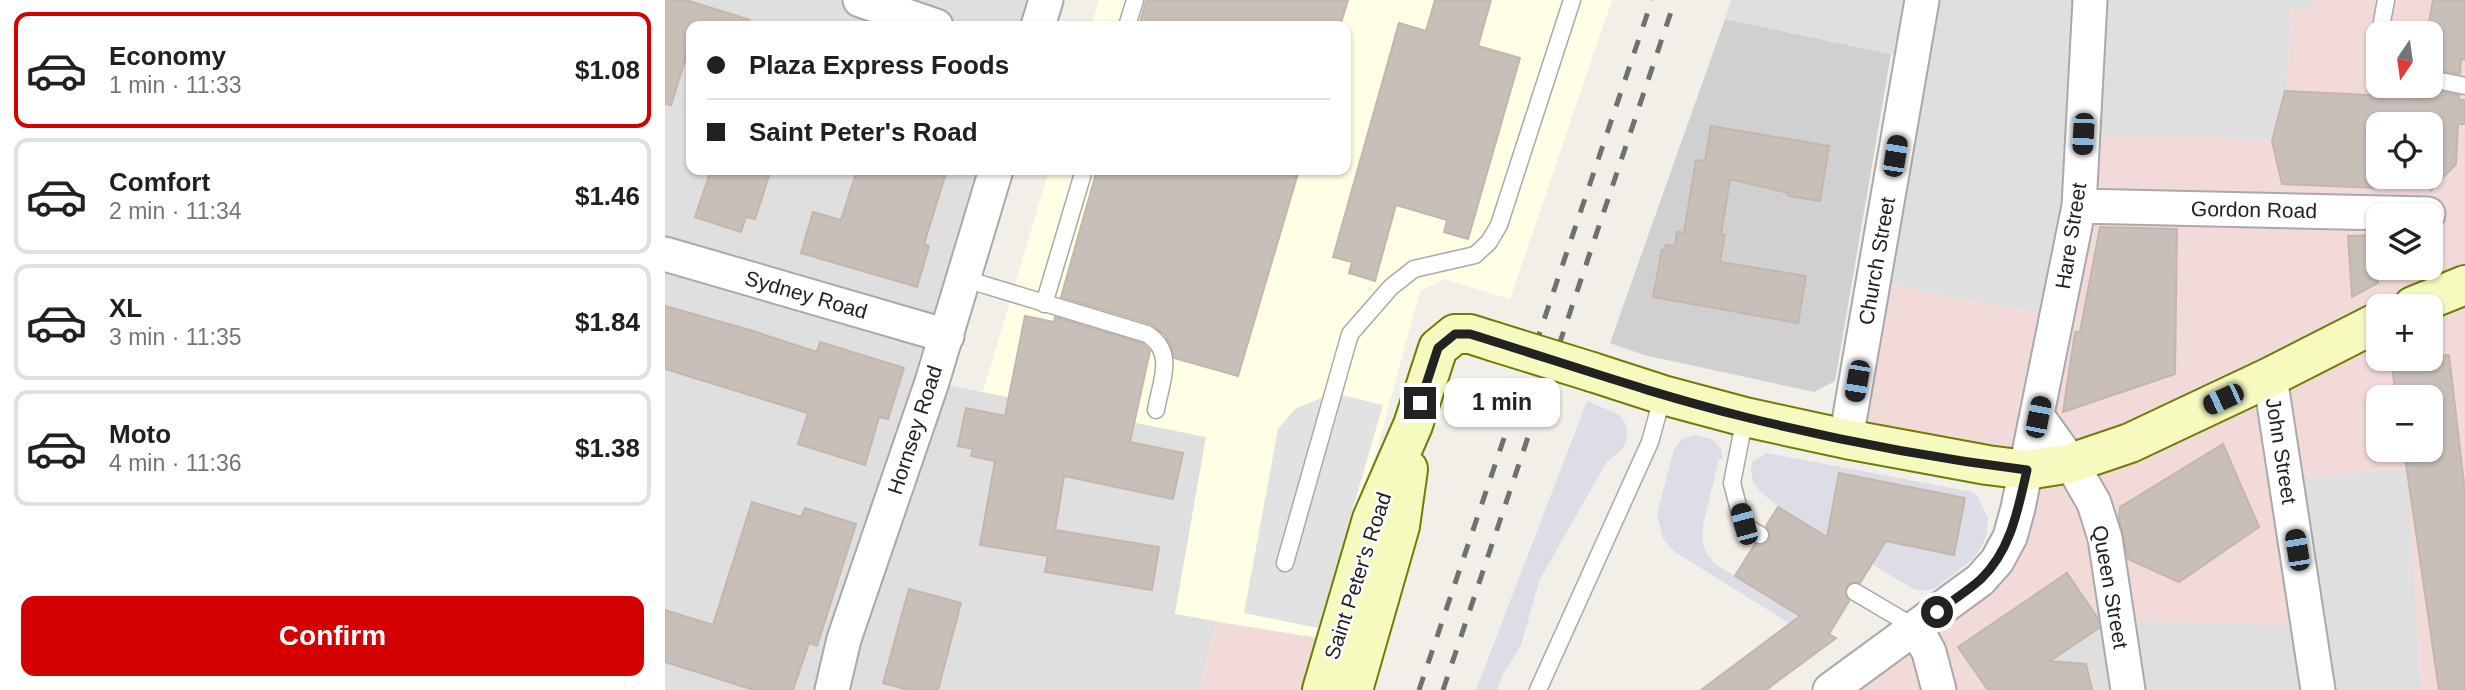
<!DOCTYPE html>
<html lang="en">
<head>
<meta charset="utf-8">
<style>
  :root { --surface:#fff; --page:#f2f2f2; --text:#202124; --muted:#757577; --line:#e0e0e0; --accent:#d40000 }
  body { margin:0; font-family:Arial,sans-serif; background:var(--page); color:var(--text); height:100vh; display:flex; flex-direction:column; font-size:26px; white-space:nowrap }
  * { box-sizing:border-box; margin:0 }
  p { font-size:23px; color:var(--muted) }
  .icon { flex:none; width:38px; height:38px; fill:none; stroke:currentColor; stroke-width:2; stroke-linecap:round; stroke-linejoin:round }
  .map { position:relative; flex:1; overflow:hidden }
  .side { display:flex; flex-direction:column; background:var(--surface); width:665px }
  .side>* { flex:none }
  .guide { position:absolute; left:21px; top:21px; width:665px; height:154px; border-radius:14px; box-shadow:0 2px 5px #0004; display:grid; align-content:center; height:154px; padding:0 21px; background:var(--surface) }
  .needle { width:46px; rotate:193deg }
  .tools { position:absolute; left:1701px; top:21px; display:grid; gap:14px }
  .tools a { display:grid; place-items:center; width:77px; height:77px; border-radius:14px; background:var(--surface); box-shadow:0 2px 5px #0004; font-size:35px }
  .end { position:absolute; width:32px; height:32px; margin:-16px; border:9px solid #222; background:#fff; box-shadow:0 0 0 4px #fff }
  .from { border-radius:50% }
  .bubble { position:absolute; height:49px; border-radius:14px; background:var(--surface); box-shadow:0 2px 5px #0004; font-size:23px; font-weight:700; line-height:49px; text-align:center }
  .car { position:absolute; width:21px; height:42px; margin:-21px -10px; border-radius:9px; box-shadow:0 0 5px 2px #0007; background:linear-gradient(#222 24%,#8ab4d8 0 40%,#222 0 76%,#8ab4d8 0 86%,#222 0) }
  .guide b { display:flex; align-items:center; gap:24px; height:66px; font-size:26px }
  .guide b+b { border-top:2px solid var(--line) }
  .guide i { width:18px; height:18px; background:var(--text) }
  ul { padding:12px 0 0; list-style:none }
  li { display:flex; align-items:center; gap:21px; height:116px; margin:0 14px 10px; padding:0 7px; border:4px solid var(--line); border-radius:14px }
  li div { flex:1 }
  li b { display:block; font-size:26px }
  li em { font-style:normal; font-weight:700 }
  li.active { border-color:var(--accent) }
  li>.icon { width:63px; height:63px; stroke-width:1.5 }
  .cta { display:flex; gap:14px; margin-top:auto; padding:14px 21px }
  .cta a { flex:1; height:80px; border-radius:14px; background:var(--accent); color:#fff; font-size:28px; font-weight:700; line-height:80px; text-align:center }
  main { display:flex; flex:1; min-height:0 }
  .map>svg:first-child { display:block }
  .residential { fill:#e0dfdf }
  .commercial { fill:#f2dad9; fill-rule:evenodd }
  .education { fill:#ffffe5 }
  .religious { fill:#d0d0d0 }
  .parking { fill:#e2e2e2 }
  .plaza { fill:#dddde8 }
  .building { fill:#c7bfb8; stroke:#c4b6ab; stroke-width:2 }
  .lines { fill:none; stroke-linecap:round; stroke-linejoin:round }
  .service-casing { stroke:#a9a9a9; stroke-width:19 }
  .minor-casing { stroke:#a9a9a9; stroke-width:37 }
  .secondary-casing { stroke:#707d05; stroke-width:42 }
  .service { stroke:#fff; stroke-width:16 }
  .minor { stroke:#fff; stroke-width:33 }
  .secondary { stroke:#f7fabf; stroke-width:38 }
  .rail { stroke:#707070; stroke-width:5; stroke-dasharray:14 14; stroke-linecap:butt }
  .secondary-bridge-casing { stroke:#707d05; stroke-width:42; stroke-linecap:butt }
  .secondary-bridge { stroke:#f7fabf; stroke-width:38 }
  .route { stroke:#222; stroke-width:9 }
  .labels { text-anchor:middle; stroke-width:5; stroke-linejoin:round; paint-order:stroke }
  .street-label { font-size:21px; fill:#222; stroke:#fff }
</style>
</head>
<body>
<main>
<section class="side">
<ul>
<li class="active"><svg class="icon" aria-label="car" viewBox="0 0 24 24"><path d="M5 17H2v-5l4-1 3-4h7l3 4 3 1v5h-3M9 17h6M6 11h13"/><circle cx="7" cy="17" r="2"/><circle cx="17" cy="17" r="2"/></svg><div><b>Economy</b><p>1 min · 11:33</p></div><em>$1.08</em></li>
<li><svg class="icon" aria-label="car" viewBox="0 0 24 24"><path d="M5 17H2v-5l4-1 3-4h7l3 4 3 1v5h-3M9 17h6M6 11h13"/><circle cx="7" cy="17" r="2"/><circle cx="17" cy="17" r="2"/></svg><div><b>Comfort</b><p>2 min · 11:34</p></div><em>$1.46</em></li>
<li><svg class="icon" aria-label="car" viewBox="0 0 24 24"><path d="M5 17H2v-5l4-1 3-4h7l3 4 3 1v5h-3M9 17h6M6 11h13"/><circle cx="7" cy="17" r="2"/><circle cx="17" cy="17" r="2"/></svg><div><b>XL</b><p>3 min · 11:35</p></div><em>$1.84</em></li>
<li><svg class="icon" aria-label="car" viewBox="0 0 24 24"><path d="M5 17H2v-5l4-1 3-4h7l3 4 3 1v5h-3M9 17h6M6 11h13"/><circle cx="7" cy="17" r="2"/><circle cx="17" cy="17" r="2"/></svg><div><b>Moto</b><p>4 min · 11:36</p></div><em>$1.38</em></li>
</ul>
<div class="cta"><a>Confirm</a></div>
</section>
<div class="map">
<svg width="1800" height="690" viewBox="0 0 1800 690">
  <rect width="100%" height="100%" fill="#f2efe9"/>
  <!-- residential -->
  <path class="residential" d="M0,0H381L373,26H26V170H331L267,382L541,437L510,613L551,622L534,690H0Z
    M1066,0H1648L1647,10L1626,9L1619,140L1392,317L1209,282L1246,58L1060,19Z
    M1743,468L1756,690H1343L1624,498L1639,478Z"/>
  <!-- commercial -->
  <path class="commercial" d="M1648,0H1800V690H1756L1742,468L1639,478L1624,498L1644,626L1479,621L1452,615L1343,690H1165L1315,580L1362,470L1181,439L1209,282L1391,317L1418,134L1619,140L1626,8L1646,10ZM1713,33H1766V86H1713ZM1713,124H1766V177H1713ZM1713,215H1766V268H1713ZM1713,306H1766V359H1713ZM1713,397H1766V450H1713Z
    M551,622L660,639L645,690H534Z"/>
  <!-- education -->
  <path class="education" d="M434,0H947L845,299L779,279L755,291L660,639L510,614L541,437L318,392L384,170H681V26H426Z"/>
  <!-- religious -->
  <path class="religious" d="M1060,19L1226,54L1170,381L1149,392L979,355L945,343Z"/>
  <!-- parking -->
  <path class="parking" d="M668,393L718,405L653,628L579,613L613,429L630,409Z"/>
  <!-- plaza -->
  <path class="plaza" d="M922,401L953,414L959,420L962,429V439L958,448L941,463L875,579L856,645L837,676L832,690H811Z
    M1029,435L1047,439L1056,449L1058,460L1054,459L1038,525V545L1042,554L1050,564L1135,616L1124,623L1010,552L998,539L992,514L1009,449L1017,439Z
    M1102,453L1307,492L1313,497L1323,518L1322,533L1317,546L1308,559L1269,589L1256,591L1248,589L1113,507L1095,491L1088,482L1086,468L1088,461Z"/>
  <!-- building -->
  <path class="building" d="M0,0H21L85,20L84,26H26V41L6,105L0,104Z
    M481,0H683L675,26H474Z
    M770,0H826L813,46L855,58L803,239L779,232L782,220L731,205L710,281L684,273L687,262L668,257L734,23L761,31Z
    M1768,0H1800V60L1796,59L1795,74L1766,69V33H1762Z
    M1766,90L1794,95V100H1800V124H1793L1791,164L1766,190V124H1713V188L1617,184L1607,141L1620,91L1766,98Z
    M1046,126L1164,146L1155,201L1123,196V193L1065,179L1056,234L1060,235L1055,262L1141,276L1133,323L988,297L997,250H1000L1001,245L1010,246L1012,232L1019,233L1031,160L1040,161Z
    M46,170H106L90,219L81,217L76,232L30,217Z
    M192,170H282L259,244L264,246L252,287L136,253L148,212L176,220Z
    M432,170H634L573,376L509,358L506,346L500,335L486,324L396,297Z
    M1435,227L1512,229L1510,374L1398,412L1410,332H1415Z
    M1713,235V283L1687,297L1683,236Z
    M0,306L85,330L152,352L155,342L239,368L223,419L214,417L200,465L133,444L143,413L0,369Z
    M360,316L389,322L390,317L477,343L485,351L465,442L518,453L508,499L399,476L390,530L494,547L487,590L380,572L383,556L315,545L330,461L306,456L308,449L293,446L301,408L340,416Z
    M1784,355L1800,492V690H1774L1739,450H1766V397H1731L1726,359H1766V356Z
    M1558,444L1594,527L1514,582L1463,559L1454,517L1455,507Z
    M1174,473L1300,498L1289,555L1221,541L1195,583H1185L1181,587V597L1184,601L1164,634L1171,638L1101,690H1036L1135,616L1070,576L1090,544L1096,545L1104,541L1105,534L1101,526L1113,507L1162,537Z
    M87,502L136,517L140,508L191,524L152,646L144,643L128,690H89L0,662V610L48,625Z
    M1402,573L1432,617L1434,628L1385,661L1421,664L1427,690H1323L1293,647Z
    M244,589L296,603L273,690H244L218,683Z"/>
  <g class="lines">
    <!-- service casing -->
    <g class="service-casing">
      <path id="service" d="M462,26L470,0
        M1715,33L1721,0
        M1766,79L1800,86
        M300,279L482,334C511,352 496,381 491,410
        M379,304L419,170
        M1080,417L1067,483L1078,525L1095,535
        M620,563L685,334L726,287L749,269L810,255L824,242L834,225L907,0
        M1190,592L1251,628
        M873,690L985,442L998,395"/>
    </g>
    <!-- minor casing -->
    <g class="minor-casing">
      <path id="minor" d="M195,0L271,26
        M373,26L381,0
        M1414,206L1763,214
        M0,254L282,336
        M1605,377L1653,690
        M1373,417L1406,463L1429,503L1440,538L1463,690
        M1181,439L1257,0
        M1251,628L1264,652L1274,690
        M167,690L179,639L267,382L331,170
        M1165,690L1315,580L1332,561L1345,537L1353,508L1414,206L1425,0"/>
    </g>
    <!-- secondary casing -->
    <g class="secondary-casing">
      <path id="secondary" d="M1748,306L1800,285
        M927,372L998,395L1080,417L1181,439L1322,465L1362,470L1406,463L1465,443L1605,377L1713,322
        M657,690L707,519L748,425L773,348L790,334H805L827,341
        M688,690L735,526L743,469"/>
    </g>
    <!-- service -->
    <use href="#service" class="service"/>
    <!-- minor -->
    <use href="#minor" class="minor"/>
    <!-- secondary -->
    <use href="#secondary" class="secondary"/>
    <!-- rail -->
    <path class="rail" d="M754,690L987,0
      M778,690L1010,0"/>
    <!-- secondary-bridge casing -->
    <g class="secondary-bridge-casing">
      <path id="secondary-bridge" d="M827,341L927,372"/>
    </g>
    <!-- secondary-bridge -->
    <use href="#secondary-bridge" class="secondary-bridge"/>
  </g>
  <g class="lines">
    <!-- route -->
    <path class="route" d="M755,403L773,348L790,334H805C896,362 987,394 1080,417C1172,440 1268,458 1362,470C1353,509 1346,550 1316,579C1303,591 1286,601 1272,612"/>
  </g>
  <g class="labels">
    <!-- street labels -->
    <g class="street-label">
      <text transform="translate(1589 210) rotate(1)" y="7">Gordon Road</text>
      <text transform="translate(1406 236) rotate(-81)" y="7">Hare Street</text>
      <text transform="translate(1212 261) rotate(-80)" y="7">Church Street</text>
      <text transform="translate(141 295) rotate(16)" y="7">Sydney Road</text>
      <text transform="translate(250 430) rotate(-72)" y="7">Hornsey Road</text>
      <text transform="translate(1616 451) rotate(81)" y="7">John Street</text>
      <text transform="translate(693 576) rotate(-72)" y="7">Saint Peter's Road</text>
      <text transform="translate(1445 587) rotate(80)" y="7">Queen Street</text>
    </g>
  </g>
</svg>
<div class="tools">
<a><svg class="needle" viewBox="-14 -14 28 28"><path d="M0-13l5 13h-10z" fill="#e53935"/><path d="M0 13l5-13h-10z" fill="#757577"/></svg></a>
<a><svg class="icon" aria-label="locate" viewBox="0 0 24 24"><circle cx="12" cy="12" r="6"/><path d="M12 2v4M12 18v4M2 12h4M18 12h4"/></svg></a>
<a><svg class="icon" aria-label="layers" viewBox="0 0 24 24"><path d="M12 4l9 5-9 5-9-5zM3 14l9 5 9-5"/></svg></a>
<a>+</a>
<a>−</a>
</div>
<i class="end from" style="left:1272px;top:612px"></i>
<i class="end" style="left:755px;top:403px"></i>
<div class="bubble" style="left:779px;top:378px;width:116px">1 min</div>
<i class="car" style="left:1418px;top:134px;rotate:183deg"></i>
<i class="car" style="left:1230px;top:156px;rotate:9deg"></i>
<i class="car" style="left:1192px;top:381px;rotate:190deg"></i>
<i class="car" style="left:1558px;top:399px;rotate:245deg"></i>
<i class="car" style="left:1373px;top:417px;rotate:11deg"></i>
<i class="car" style="left:1079px;top:524px;rotate:345deg"></i>
<i class="car" style="left:1632px;top:550px;rotate:351deg"></i>
<div class="guide">
<b><i class="from"></i>Plaza Express Foods</b>
<b><i></i>Saint Peter's Road</b>
</div>
</div>
</main>
</body>
</html>
